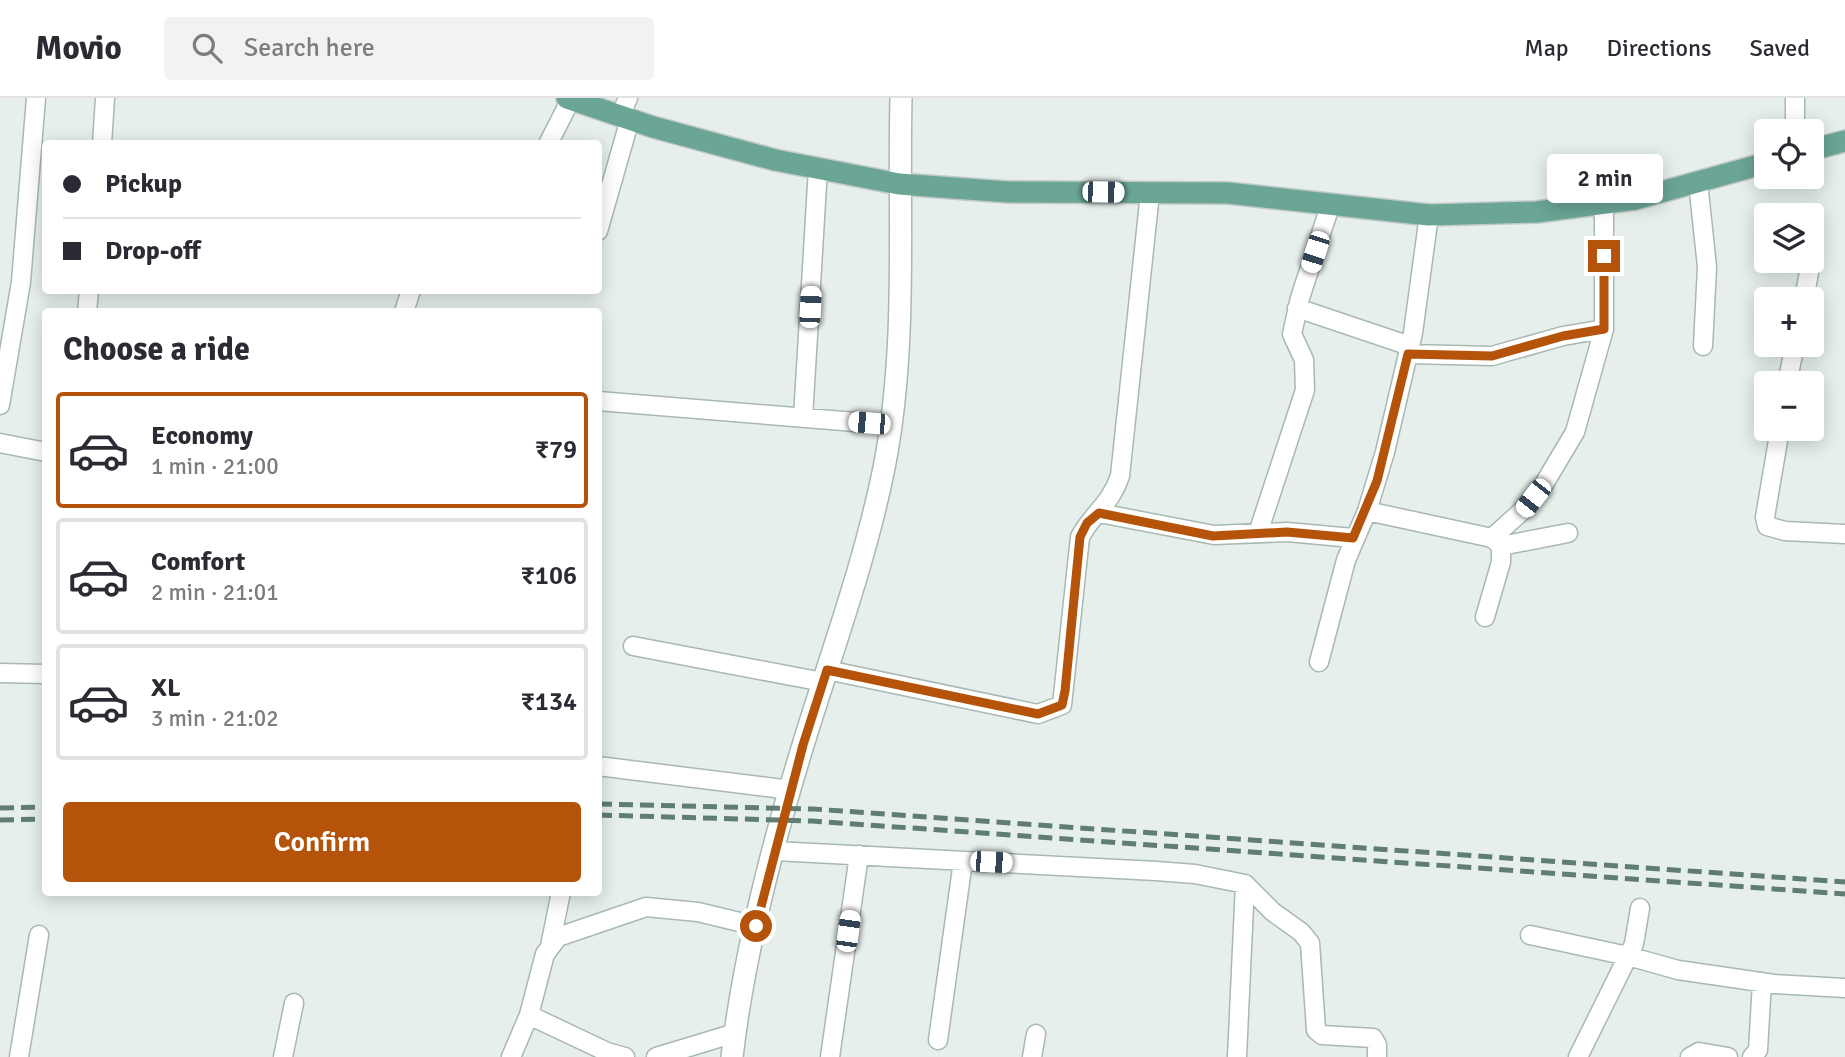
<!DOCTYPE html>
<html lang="en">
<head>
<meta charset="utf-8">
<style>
  :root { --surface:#fff; --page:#f2f2f3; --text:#2b2b33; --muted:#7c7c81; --line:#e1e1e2; --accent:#b45309 }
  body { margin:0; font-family:Signika,sans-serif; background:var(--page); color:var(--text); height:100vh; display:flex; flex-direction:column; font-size:26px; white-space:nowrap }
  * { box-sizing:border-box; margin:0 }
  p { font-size:23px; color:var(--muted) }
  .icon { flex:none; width:38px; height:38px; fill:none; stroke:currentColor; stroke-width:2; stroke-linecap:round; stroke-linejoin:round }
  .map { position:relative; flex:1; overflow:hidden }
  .sheet { position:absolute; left:42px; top:210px; width:560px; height:588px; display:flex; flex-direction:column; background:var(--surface); border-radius:7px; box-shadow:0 4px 18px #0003 }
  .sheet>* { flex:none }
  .banner { position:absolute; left:42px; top:42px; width:560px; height:154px; border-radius:7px; box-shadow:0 4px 18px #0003; display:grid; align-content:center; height:154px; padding:0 21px; background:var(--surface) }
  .buttons { position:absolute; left:1754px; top:21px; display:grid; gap:14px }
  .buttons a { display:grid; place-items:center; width:70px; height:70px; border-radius:7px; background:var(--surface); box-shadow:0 4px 18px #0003; font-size:35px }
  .end { position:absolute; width:32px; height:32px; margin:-16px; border:9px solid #b45309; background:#fff; box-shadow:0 0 0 4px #fff }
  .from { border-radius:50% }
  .bubble { position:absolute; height:49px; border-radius:7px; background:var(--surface); box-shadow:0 4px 18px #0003; font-size:23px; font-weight:600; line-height:49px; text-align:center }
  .car { position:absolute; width:21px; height:42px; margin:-21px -10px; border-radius:9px; box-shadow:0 0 5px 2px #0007; background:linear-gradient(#fff 24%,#345 0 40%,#fff 0 76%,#345 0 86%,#fff 0) }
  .banner b { display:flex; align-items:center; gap:24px; height:66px; font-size:26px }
  .banner b+b { border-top:2px solid var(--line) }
  .banner i { width:18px; height:18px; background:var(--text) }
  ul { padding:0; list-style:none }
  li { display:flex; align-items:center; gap:21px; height:116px; margin:0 14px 10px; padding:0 7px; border:4px solid var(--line); border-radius:7px }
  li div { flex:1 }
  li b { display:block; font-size:26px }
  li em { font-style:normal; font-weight:600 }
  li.selected { border-color:var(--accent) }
  li>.icon { width:63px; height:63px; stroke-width:1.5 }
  h2 { padding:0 21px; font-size:32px; line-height:84px }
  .primary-button { display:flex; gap:14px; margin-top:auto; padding:14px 21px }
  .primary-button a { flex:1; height:80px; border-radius:7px; background:var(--accent); color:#fff; font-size:28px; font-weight:600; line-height:80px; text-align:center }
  header { display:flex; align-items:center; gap:42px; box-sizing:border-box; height:98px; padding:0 35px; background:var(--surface); border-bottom:2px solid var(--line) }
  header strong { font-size:33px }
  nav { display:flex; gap:38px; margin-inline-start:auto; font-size:24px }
  .search { width:490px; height:63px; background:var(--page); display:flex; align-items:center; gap:18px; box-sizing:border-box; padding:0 24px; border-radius:7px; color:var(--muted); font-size:26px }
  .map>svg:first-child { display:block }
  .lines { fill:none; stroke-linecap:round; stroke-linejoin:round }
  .minor-casing { stroke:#a8b8b2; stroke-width:21 }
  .tertiary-casing { stroke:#a8b8b2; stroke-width:24 }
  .primary-casing { stroke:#c2cac8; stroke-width:24 }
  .minor { stroke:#fff; stroke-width:18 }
  .tertiary { stroke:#fff; stroke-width:21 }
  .primary { stroke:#6aa596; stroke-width:21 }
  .rail { stroke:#5f7d75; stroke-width:5; stroke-dasharray:14 7; stroke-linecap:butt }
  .route { stroke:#b45309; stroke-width:9 }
</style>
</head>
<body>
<header>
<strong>Movio</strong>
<div class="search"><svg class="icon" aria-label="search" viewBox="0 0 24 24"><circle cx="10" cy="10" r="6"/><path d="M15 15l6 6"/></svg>Search here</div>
<nav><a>Map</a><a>Directions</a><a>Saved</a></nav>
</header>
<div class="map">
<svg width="1845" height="959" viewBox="0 0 1845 959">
  <rect width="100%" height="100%" fill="#e6efeb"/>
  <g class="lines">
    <!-- minor casing -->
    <g class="minor-casing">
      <path id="minor" d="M620,18L628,0
        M1795,33V0
        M102,46L105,0
        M548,46L571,1
        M1698,84L1707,169L1703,248
        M598,133L630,21
        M1804,201L1810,169
        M1297,210L1410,248
        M87,214L89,192
        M404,214L411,192
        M1408,256L1492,258L1563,238L1604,231
        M1787,285L1795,247
        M598,303L892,327
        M0,307L21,184L36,0
        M803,320L818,70
        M1780,331L1765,419L1767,428L1785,433L1845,436
        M0,345L46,354
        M1367,413L1492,440L1501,448V464L1485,519
        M1099,415L1214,437L1287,434L1353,440
        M1258,435L1305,292L1304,262L1292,236L1300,200L1330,108
        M1492,440L1522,413L1544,386L1575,334L1604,231V105
        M1501,448L1568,435
        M633,548L823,584
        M1319,564L1346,462L1367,413L1385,354L1413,235L1429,117
        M827,572L1038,616L1062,607L1080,439C1094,413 1109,409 1120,378L1150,95
        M0,575L46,576
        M598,668L791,692
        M775,753L1156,773L1195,776L1245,786L1273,814L1301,834L1310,845L1316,932L1322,937L1373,940L1377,947V959
        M1530,837L1628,858L1678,872L1774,886L1845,890
        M550,848L561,794
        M529,917L607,954L625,959
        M938,942L963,763
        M19,959L39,837
        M283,959L294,905
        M511,959L529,917L545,856L558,839L646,809L698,814L756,828
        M656,959L735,935
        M830,959L859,757
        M1032,959L1036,936
        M1237,959L1245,786
        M1578,959L1634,846L1640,810
        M1690,959L1699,954L1728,959
        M1752,959L1758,952L1762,884"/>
    </g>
    <!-- tertiary casing -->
    <g class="tertiary-casing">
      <path id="tertiary" d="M732,959C744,855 773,744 804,644C832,553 865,464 884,370C908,248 898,123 901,0"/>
    </g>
    <!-- primary casing -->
    <g class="primary-casing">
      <path id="primary" d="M567,0L653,29L775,62L899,86L1008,94L1228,95L1429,117L1537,114L1636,101L1766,65
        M1811,52L1845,43"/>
    </g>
    <!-- minor -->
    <use href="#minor" class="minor"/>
    <!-- tertiary -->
    <use href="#tertiary" class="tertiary"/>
    <!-- primary -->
    <use href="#primary" class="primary"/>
    <!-- rail -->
    <path class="rail" d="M598,706L813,711L1845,784
      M0,710L46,709
      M598,717L812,723L1845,796
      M0,722L46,721"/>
  </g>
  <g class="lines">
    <!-- route -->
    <path class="route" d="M756,828L803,647L827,572L1038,616L1062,607L1065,593L1080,439L1087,425L1099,415L1213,438L1287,434L1353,440L1377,383L1408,256L1492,258L1563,238L1604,231V158"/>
  </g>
</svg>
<div class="buttons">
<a><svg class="icon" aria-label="locate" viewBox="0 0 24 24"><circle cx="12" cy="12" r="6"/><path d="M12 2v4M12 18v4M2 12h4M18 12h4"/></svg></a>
<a><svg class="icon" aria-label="layers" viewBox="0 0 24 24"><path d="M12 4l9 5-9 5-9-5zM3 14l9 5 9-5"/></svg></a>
<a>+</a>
<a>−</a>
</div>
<i class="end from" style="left:756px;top:828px"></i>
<i class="end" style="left:1604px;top:158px"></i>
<div class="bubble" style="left:1547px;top:56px;width:116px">2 min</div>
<i class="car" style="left:1103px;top:94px;rotate:91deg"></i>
<i class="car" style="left:1315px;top:154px;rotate:198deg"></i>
<i class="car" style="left:810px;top:209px;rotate:3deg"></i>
<i class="car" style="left:869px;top:325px;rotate:275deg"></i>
<i class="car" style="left:1533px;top:400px;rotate:218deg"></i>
<i class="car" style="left:991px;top:764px;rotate:93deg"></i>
<i class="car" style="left:848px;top:833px;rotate:8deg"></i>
<div class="banner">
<b><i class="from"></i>Pickup</b>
<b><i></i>Drop-off</b>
</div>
<section class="sheet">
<h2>Choose a ride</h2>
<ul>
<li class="selected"><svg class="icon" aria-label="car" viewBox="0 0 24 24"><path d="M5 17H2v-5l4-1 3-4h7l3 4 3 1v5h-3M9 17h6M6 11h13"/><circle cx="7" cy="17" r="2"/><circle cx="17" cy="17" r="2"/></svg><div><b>Economy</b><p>1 min · 21:00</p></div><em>₹79</em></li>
<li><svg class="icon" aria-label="car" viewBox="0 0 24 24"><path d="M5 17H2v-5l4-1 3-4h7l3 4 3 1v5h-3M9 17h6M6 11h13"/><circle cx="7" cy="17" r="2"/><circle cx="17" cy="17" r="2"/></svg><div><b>Comfort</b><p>2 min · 21:01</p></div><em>₹106</em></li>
<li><svg class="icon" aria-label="car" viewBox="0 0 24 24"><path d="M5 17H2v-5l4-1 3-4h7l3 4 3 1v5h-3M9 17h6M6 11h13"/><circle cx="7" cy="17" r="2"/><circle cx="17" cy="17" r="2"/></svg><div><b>XL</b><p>3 min · 21:02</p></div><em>₹134</em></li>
</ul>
<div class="primary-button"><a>Confirm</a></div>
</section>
</div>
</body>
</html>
